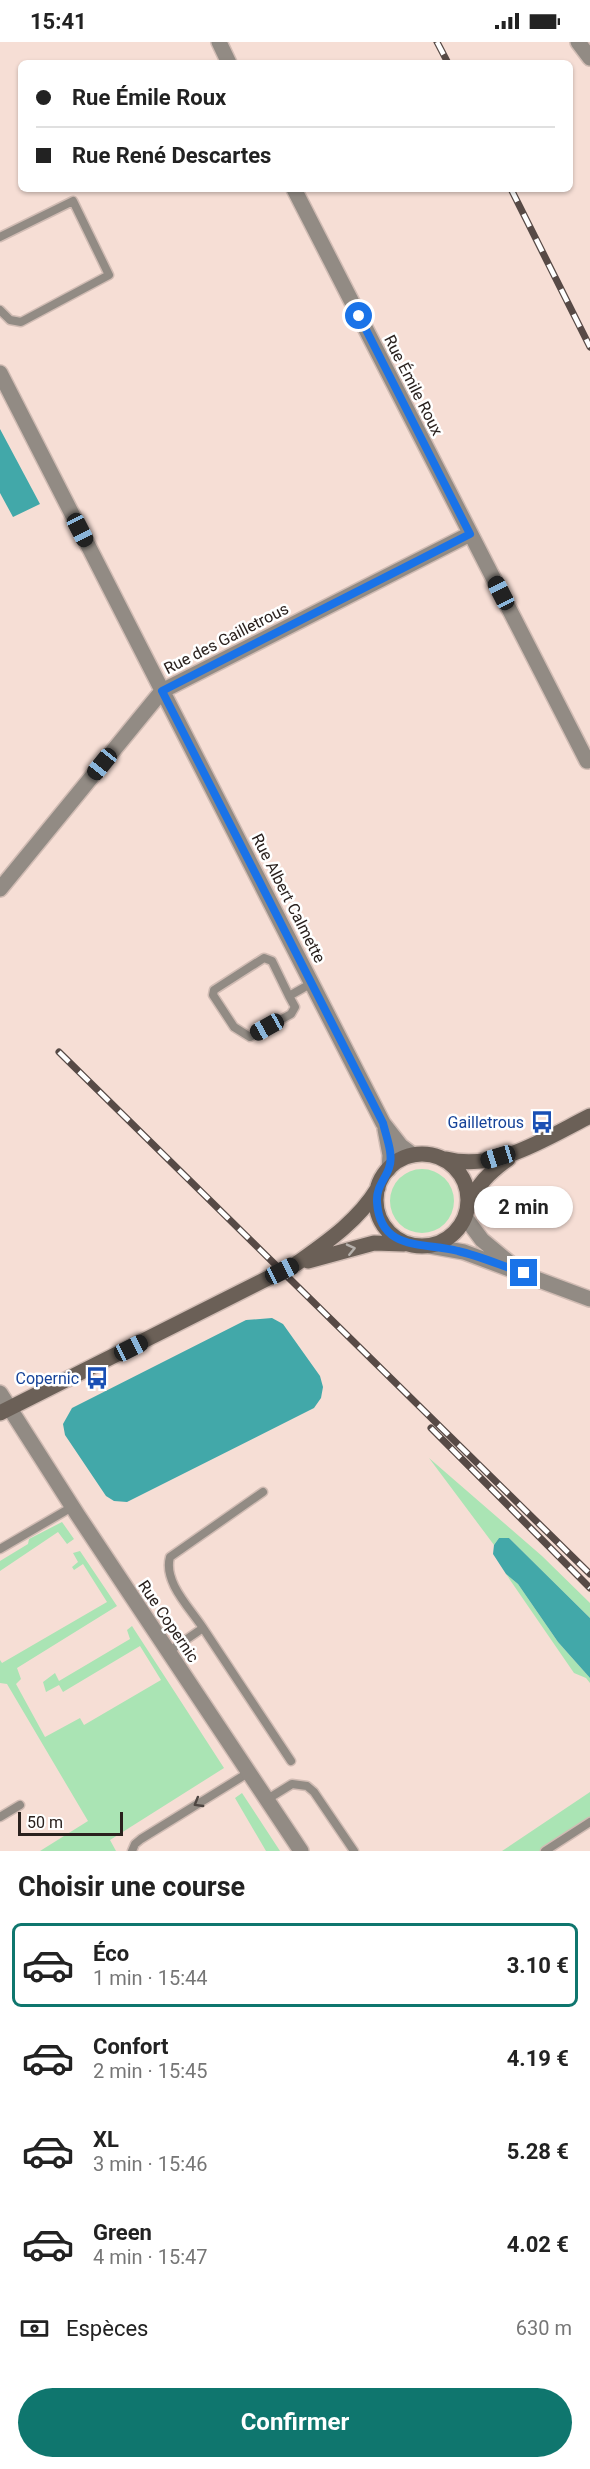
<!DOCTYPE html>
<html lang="fr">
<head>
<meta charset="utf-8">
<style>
  :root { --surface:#fff; --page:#f6f6f6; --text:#222; --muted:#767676; --line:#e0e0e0; --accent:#0f766e }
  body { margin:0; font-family:Roboto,sans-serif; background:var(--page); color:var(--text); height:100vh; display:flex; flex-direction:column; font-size:22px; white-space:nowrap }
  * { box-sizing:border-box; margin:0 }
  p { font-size:20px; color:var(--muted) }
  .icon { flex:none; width:33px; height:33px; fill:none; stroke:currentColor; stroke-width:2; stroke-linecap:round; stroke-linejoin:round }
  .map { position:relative; height:1809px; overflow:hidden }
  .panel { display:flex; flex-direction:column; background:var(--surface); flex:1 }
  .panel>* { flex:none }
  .hud { position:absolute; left:18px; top:18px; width:555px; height:132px; border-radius:9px; box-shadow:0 2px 4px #0004; display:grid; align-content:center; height:132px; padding:0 18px; background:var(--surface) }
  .scale { position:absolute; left:18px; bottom:15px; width:105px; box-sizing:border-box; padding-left:6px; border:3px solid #2a211e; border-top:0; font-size:16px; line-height:21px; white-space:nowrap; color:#2a211e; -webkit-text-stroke:4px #fff; paint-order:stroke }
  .end { position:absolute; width:27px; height:27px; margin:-14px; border:8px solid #1a73e8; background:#fff; box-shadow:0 0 0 3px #fff }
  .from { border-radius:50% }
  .bubble { position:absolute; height:42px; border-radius:21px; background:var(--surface); box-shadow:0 2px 4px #0004; font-size:20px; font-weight:700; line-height:42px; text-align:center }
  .car { position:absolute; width:18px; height:36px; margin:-18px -9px; border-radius:8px; box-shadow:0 0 4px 2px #0007; background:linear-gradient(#222 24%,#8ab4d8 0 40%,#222 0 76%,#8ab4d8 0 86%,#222 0) }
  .hud b { display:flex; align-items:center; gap:21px; height:57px; font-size:22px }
  .hud b+b { border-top:2px solid var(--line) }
  .hud i { width:15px; height:15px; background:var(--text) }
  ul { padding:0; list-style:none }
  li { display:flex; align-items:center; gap:18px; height:84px; margin:0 12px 9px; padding:0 6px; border:3px solid transparent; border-radius:9px }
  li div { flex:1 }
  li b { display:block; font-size:22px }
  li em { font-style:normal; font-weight:700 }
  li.on { border-color:var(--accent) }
  li>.icon { width:54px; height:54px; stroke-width:1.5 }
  h2 { padding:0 18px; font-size:27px; line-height:72px }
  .pay { display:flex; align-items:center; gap:15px; height:66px; padding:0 18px; font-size:22px }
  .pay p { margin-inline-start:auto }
  .cta { display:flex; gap:12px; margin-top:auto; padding:12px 18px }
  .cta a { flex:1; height:69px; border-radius:36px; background:var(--accent); color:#fff; font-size:24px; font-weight:700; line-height:69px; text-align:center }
  .status { display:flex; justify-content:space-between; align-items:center; height:42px; padding:0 30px; background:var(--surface); direction:ltr }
  .status svg { height:16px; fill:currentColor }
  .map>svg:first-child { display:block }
  .green { fill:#aae4b4 }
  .water { fill:#42a8a9 }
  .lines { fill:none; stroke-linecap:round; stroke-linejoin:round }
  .lane-casing { stroke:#d1bcb4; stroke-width:11 }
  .street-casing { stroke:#d1bcb4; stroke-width:18 }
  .secondary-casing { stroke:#d1bcb4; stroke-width:18 }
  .lane { stroke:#928b84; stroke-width:8 }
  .street { stroke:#928b84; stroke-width:15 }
  .secondary { stroke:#6b6057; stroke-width:15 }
  .rail-casing { stroke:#574a46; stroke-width:7 }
  .rail { stroke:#fff; stroke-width:4.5; stroke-dasharray:14; stroke-linecap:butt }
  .oneway { stroke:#b5b0ab }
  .oneway2 { stroke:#4e4642 }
  .route { stroke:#1a73e8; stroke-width:8 }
  .labels { text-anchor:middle; stroke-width:5; stroke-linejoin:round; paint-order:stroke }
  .street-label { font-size:16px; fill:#2a211e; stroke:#fff }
  .transit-label { font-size:16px; fill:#164399; stroke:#fff; text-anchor:end }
</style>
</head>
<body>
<div class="status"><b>15:41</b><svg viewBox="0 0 49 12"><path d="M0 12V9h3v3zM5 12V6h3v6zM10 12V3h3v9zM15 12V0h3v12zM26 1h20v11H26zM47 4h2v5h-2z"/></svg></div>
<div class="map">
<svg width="590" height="1809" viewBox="0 0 590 1809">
  <rect width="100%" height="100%" fill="#f6ded5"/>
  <!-- green -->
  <path class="green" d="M390 1159a32 32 0 1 1 64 0a32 32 0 1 1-64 0Z
    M429,1416L542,1514L590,1561V1576L509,1496H499L494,1503Z
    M62,1480L74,1497L67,1502L58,1490L0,1529V1519L28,1502L29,1497Z
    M80,1509L117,1564L17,1626L21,1637L16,1642L45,1695L80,1676L84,1683L161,1638L140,1604L63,1650L59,1643L46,1650L43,1640L55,1631L59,1639L130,1597L127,1588L132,1584L224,1726L110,1798L116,1809H40L88,1779L7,1642L0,1641V1618L2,1621L107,1560L83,1522L74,1528L72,1525L78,1520L73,1511Z
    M506,1532L518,1542L558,1600L590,1636V1641L586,1636L574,1631Z
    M590,1750V1777L540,1809H502Z
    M242,1751L280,1809H266L235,1756Z"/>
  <!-- water -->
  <path class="water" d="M0,387L40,462L13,475L0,451Z
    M272,1276L283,1282L320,1334L323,1345L321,1356L314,1366L127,1460L114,1459L106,1454L65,1393L63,1382L72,1366L246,1278Z
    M499,1496H509L590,1576V1636L558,1600L518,1542L506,1532L493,1512L494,1503Z"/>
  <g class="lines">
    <!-- lane casing -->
    <g class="lane-casing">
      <path id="lane" d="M0,195L73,159L109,233L21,280L10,278L0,268
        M289,954L295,965L291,972L250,995L234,985L213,953L214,948L264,916L272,919L289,954L312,941
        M0,1507L72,1465
        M203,1586L291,1719
        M168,1610L203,1586C190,1566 163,1540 170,1515L263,1450
        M266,1758L292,1742L307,1744L314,1750L354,1809
        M0,1775L20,1763
        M132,1809L135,1802L141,1797L248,1731
        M545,1809L590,1780"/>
    </g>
    <!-- street casing -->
    <g class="street-casing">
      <path id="street" d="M219,0L229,21
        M578,0L590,16
        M294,147L587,719
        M0,331L383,1081L401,1104L413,1113
        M0,847L162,649L470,492
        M385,1087L390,1113L389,1127
        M465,1175L482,1198L511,1222
        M430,1204L464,1210L590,1257
        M0,1351L77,1472L301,1809"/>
    </g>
    <!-- secondary casing -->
    <g class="secondary-casing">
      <path id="secondary" d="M376 1158a46 46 0 1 1 92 0a46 46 0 1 1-92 0Z
        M446,1117C496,1130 546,1096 590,1074
        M469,1164C477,1142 489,1131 508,1117
        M308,1219L374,1201L404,1202
        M0,1371L296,1222C327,1200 358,1179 378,1146"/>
    </g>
    <!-- lane -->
    <use href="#lane" class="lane"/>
    <!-- street -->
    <use href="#street" class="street"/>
    <!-- secondary -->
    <use href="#secondary" class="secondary"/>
    <!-- rail casing -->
    <g class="rail-casing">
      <path id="rail" d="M437,0L448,21
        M511,147L590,305
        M59,1010L590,1532
        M431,1386L590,1546"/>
    </g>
    <!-- rail -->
    <use href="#rail" class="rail"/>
  </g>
  <!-- one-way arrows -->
  <defs><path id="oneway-chevron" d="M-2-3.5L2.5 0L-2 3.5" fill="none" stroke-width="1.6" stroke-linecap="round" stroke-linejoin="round" transform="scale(1.5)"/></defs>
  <use class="oneway" href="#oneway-chevron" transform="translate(351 1207) rotate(-13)"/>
  <use class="oneway2" href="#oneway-chevron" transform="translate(198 1761) rotate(149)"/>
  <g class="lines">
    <!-- route -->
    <path class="route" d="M359,274L470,492L162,649L383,1081C386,1094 394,1113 389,1126C385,1138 376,1145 377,1160C380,1210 424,1200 458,1209C480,1214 502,1224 524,1231"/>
  </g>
  <!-- icons -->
  <defs>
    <g id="bus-bare" transform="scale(1.8)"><path d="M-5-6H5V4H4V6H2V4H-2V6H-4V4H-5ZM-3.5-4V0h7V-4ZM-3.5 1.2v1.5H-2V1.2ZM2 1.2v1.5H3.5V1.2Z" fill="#1a4fb4" stroke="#fff" stroke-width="2.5" paint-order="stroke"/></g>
  </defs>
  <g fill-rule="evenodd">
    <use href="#bus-bare" x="542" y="1080"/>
    <use href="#bus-bare" x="97" y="1336"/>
  </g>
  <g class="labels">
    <!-- street labels -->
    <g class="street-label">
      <text transform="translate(414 343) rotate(63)" y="6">Rue Émile Roux</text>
      <text transform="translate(226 596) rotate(-27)" y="6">Rue des Gailletrous</text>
      <text transform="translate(289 856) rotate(63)" y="6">Rue Albert Calmette</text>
      <text transform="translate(169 1579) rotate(56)" y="6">Rue Copernic</text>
    </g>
    <!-- transit labels -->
    <g class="transit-label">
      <text x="524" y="1086">Gailletrous</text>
      <text x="79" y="1342">Copernic</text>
    </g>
  </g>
</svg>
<div class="scale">50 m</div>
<i class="end from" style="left:359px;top:274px"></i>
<i class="end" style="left:524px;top:1231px"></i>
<div class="bubble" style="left:474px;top:1144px;width:99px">2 min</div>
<i class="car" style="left:80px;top:488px;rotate:153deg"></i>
<i class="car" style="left:501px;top:551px;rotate:333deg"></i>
<i class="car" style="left:102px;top:722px;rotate:219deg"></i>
<i class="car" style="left:267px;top:985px;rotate:241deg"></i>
<i class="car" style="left:498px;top:1115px;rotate:253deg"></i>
<i class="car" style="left:282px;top:1229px;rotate:63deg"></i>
<i class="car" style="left:131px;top:1306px;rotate:63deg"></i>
<div class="hud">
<b><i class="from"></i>Rue Émile Roux</b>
<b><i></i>Rue René Descartes</b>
</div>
</div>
<section class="panel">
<h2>Choisir une course</h2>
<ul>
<li class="on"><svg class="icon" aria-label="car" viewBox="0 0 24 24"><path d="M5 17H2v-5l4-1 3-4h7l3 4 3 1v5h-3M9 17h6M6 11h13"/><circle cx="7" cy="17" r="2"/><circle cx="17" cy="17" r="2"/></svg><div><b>Éco</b><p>1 min · 15:44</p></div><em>3.10 €</em></li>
<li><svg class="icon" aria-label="car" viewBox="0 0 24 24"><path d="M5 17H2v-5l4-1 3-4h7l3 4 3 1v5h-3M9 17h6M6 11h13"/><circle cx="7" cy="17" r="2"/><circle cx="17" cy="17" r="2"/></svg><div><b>Confort</b><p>2 min · 15:45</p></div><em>4.19 €</em></li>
<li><svg class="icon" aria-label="car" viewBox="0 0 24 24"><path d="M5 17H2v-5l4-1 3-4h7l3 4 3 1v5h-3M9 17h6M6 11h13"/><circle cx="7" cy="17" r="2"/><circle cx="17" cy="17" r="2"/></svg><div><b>XL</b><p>3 min · 15:46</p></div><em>5.28 €</em></li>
<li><svg class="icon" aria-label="car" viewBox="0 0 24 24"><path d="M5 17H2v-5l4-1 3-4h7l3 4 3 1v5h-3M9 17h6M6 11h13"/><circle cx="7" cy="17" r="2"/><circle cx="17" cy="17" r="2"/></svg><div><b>Green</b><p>4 min · 15:47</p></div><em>4.02 €</em></li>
</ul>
<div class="pay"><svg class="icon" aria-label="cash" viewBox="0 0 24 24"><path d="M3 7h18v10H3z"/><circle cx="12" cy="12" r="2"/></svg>Espèces<p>630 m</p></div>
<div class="cta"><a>Confirmer</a></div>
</section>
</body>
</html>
